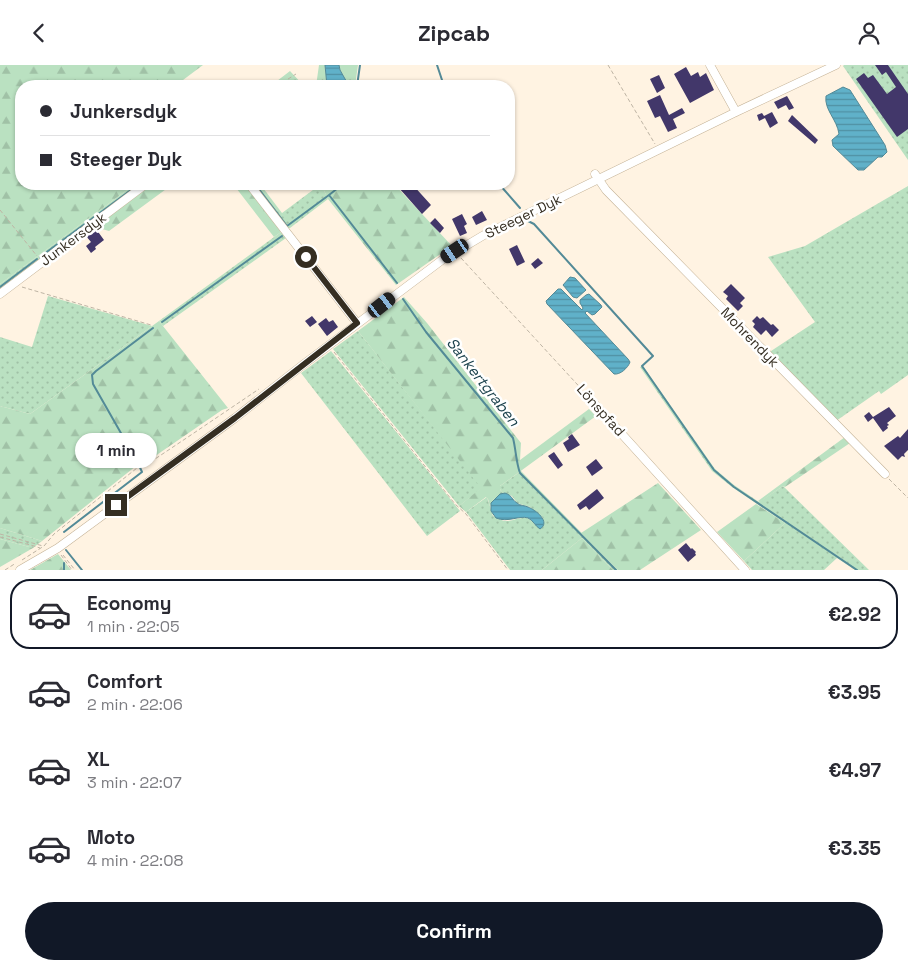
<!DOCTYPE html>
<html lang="en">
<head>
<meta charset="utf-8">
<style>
  :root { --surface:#fff; --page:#f7f7f7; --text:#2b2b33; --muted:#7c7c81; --line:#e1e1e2; --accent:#111827 }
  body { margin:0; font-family:"Space Grotesk",sans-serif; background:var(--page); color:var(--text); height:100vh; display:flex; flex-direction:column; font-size:19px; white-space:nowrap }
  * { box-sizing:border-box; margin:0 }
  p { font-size:16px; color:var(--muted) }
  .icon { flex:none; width:28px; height:28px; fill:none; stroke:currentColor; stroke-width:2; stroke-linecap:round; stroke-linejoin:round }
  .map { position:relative; height:505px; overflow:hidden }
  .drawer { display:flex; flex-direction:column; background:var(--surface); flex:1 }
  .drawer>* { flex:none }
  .hud { position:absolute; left:15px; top:15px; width:500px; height:110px; border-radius:20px; box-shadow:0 1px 4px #0004; display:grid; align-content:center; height:110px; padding:0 25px; background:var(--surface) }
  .end { position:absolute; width:22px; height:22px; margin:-11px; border:6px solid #352e22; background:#fff; box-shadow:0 0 0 2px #fff }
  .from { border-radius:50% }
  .bubble { position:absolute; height:35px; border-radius:18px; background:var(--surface); box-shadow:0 1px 4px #0004; font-size:16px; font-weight:800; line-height:35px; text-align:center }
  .car { position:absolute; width:15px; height:30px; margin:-15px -8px; border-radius:6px; box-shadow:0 0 4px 1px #0007; background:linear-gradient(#222 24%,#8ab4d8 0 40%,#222 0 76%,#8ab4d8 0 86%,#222 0) }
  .hud b { display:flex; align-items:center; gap:18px; height:48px; font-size:19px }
  .hud b+b { border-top:1px solid var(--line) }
  .hud i { width:12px; height:12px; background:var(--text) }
  ul { padding:9px 0 0; list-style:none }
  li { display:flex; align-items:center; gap:15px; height:70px; margin:0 10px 8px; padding:0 15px; border:2px solid transparent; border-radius:20px }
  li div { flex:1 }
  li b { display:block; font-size:19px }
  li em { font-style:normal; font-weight:800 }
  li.selected { border-color:var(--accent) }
  li>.icon { width:45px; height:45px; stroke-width:1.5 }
  .primary-button { display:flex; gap:10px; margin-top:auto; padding:10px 25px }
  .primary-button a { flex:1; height:58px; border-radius:30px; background:var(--accent); color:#fff; font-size:20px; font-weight:800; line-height:58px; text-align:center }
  header { display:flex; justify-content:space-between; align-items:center; height:65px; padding:0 25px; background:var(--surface); font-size:22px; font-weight:800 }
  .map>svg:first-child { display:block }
  .grass { fill:url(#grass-dots) }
  .forest { fill:url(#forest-firs) }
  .water { fill:url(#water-rules); stroke:#538a97 }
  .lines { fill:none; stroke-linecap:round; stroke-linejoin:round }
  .stream { stroke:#538a97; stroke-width:2 }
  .building { fill:#42376a }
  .minor-casing { stroke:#c3b195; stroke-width:9 }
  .path { stroke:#beb4a4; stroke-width:1; stroke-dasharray:4 2.5; stroke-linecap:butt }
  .minor { stroke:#fff; stroke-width:8 }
  .route { stroke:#352e22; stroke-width:6 }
  .labels { text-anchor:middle; stroke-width:5; stroke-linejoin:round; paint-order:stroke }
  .street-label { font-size:14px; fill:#352e22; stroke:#fff }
  .water-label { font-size:15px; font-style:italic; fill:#1b414c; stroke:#fff }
</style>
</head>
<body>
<header><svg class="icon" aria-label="back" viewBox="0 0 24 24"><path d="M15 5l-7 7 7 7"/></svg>Zipcab<svg class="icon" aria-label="person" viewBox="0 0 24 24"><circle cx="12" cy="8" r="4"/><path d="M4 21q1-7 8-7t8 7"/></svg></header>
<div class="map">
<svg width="908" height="505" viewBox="0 0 908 505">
  <defs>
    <pattern id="grass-dots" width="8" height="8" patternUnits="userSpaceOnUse" patternTransform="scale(1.25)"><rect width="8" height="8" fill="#bae1c1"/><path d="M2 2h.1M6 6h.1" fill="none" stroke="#a0c1a6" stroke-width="1.8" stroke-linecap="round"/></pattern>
    <pattern id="forest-firs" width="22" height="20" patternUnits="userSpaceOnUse" patternTransform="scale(1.25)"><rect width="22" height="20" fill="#bae1c1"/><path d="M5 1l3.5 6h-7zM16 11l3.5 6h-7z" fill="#a0c1a6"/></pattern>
    <pattern id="water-rules" width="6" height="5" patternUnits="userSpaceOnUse" patternTransform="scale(1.25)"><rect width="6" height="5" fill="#60b1c9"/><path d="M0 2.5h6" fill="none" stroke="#5090a3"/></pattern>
  </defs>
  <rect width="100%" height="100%" fill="#fff3e2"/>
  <!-- grass -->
  <path class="grass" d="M844,0H908V95L843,1Z
    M135,119H142L0,224V219Z
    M253,119H260L282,148L321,119L328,134L290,163H288Z
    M908,121V310L881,329L879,326L836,356L768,288L815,257L768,192L805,181Z
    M281,167L286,173L163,261L159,256Z
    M48,231L152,261L30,349L0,341V272L32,282Z
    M358,266L482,423L459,441L333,284Z
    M331,286L460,446L427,471L301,308Z
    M643,301L715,404L734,420L759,437L783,421L869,505H855L837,493L824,505H752L744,496L785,458L732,422L712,406L640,302Z
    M521,406L618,505H613L582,473L542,505H510L466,447L487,432L493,451C496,452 501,455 504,456C517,457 525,446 535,460L543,453L530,442L517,438L512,431L502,427L500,424V421Z
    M0,463L42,476L33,483L0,474Z"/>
  <!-- forest -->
  <path class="forest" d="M0,0H203L175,21H21V119H135L0,219Z
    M319,0H325L327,21H316Z
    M339,0H358L355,21H349L340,5Z
    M290,6L304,21H282L277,16Z
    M153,119H173L109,166L95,162Z
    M233,119H244L281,167L274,172Z
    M321,119H377L381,123L386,119H394L452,181L396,220L328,134Z
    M404,232L427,258L521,378L520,395L589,344L596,351L500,421C500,425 501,427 505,428C498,430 491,435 490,442L488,434L486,432L466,447L459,441L481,423L358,266Z
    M159,256L228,343L222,345L145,398L136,401L42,476L0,463V341L30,349Z
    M845,372L850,378L785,422L783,421L760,437L758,436Z
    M658,418L701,465L640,505H618L581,468Z
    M756,439L785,458L744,496L717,467Z
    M582,473L613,505H542Z
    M0,474L33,483L0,502Z
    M58,489L71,505H30Z"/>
  <!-- water -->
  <path class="water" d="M325,0H339L340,5L349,21H327Z
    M843,22L850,25L885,80L887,87L882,92H878L864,105H858L833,81L832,75L839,69C837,54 824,45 826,31Z
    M570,212L575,213L586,225L577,233L573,232L563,220Z
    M558,224H561L582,245L583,243L580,238V235L586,230L589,229L601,240L602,242L595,249L592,250L587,246L585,248L628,294L630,297C628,303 620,310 614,309L547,239L546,236Z
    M505,428C513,431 511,434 517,438C520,441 524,440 528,442C536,445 551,457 540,464C535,461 533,455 528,453C519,450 508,458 496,453L491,446V438L500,429Z"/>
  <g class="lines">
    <!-- stream -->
    <path class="stream" d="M437,0L444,21
      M357,21L360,0
      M255,119L287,161L329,130
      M343,119L329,130L397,218
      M499,119L520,143
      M528,156L534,159L653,291L642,301L714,405L734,422L857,505
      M40,192L139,119
      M0,222L37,194
      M403,234L426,267L513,373C516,385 516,397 520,408L616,505
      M162,257L282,171
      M64,467L142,407L138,398L93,319L92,310L96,306L153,263
      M66,485L82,505
      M64,505V498"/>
  </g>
  <!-- building -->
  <path class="building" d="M875,0H888L908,29V64L897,72L856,14L864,8L868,13L873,10L887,29L896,22L886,7L882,10Z
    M686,2L691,11L698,7L700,12L706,8L714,25L690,38L674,9Z
    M659,10L665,23L657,28L650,14Z
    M660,30L669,50L682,43L685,48L673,54L677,63L668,67L660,51L655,53L647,36Z
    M787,31L794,43L789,45L786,40L778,44L774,37Z
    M772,47L778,58L770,63L765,53L759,56L757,50L762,48L764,51Z
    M792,50L818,75L815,79L788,56Z
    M403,119H412L431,140L422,149L399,123Z
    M482,146L487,155L476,160L472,152Z
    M462,149L467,159L464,161L467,168L460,171L452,154Z
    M435,153L444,163L440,168L430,158Z
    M96,164L104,175L95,182L96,184L91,188L86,181L91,177L86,171Z
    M517,180L525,197L517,201L509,184Z
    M538,193L543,198L535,204L531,199Z
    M731,219L745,233L740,238L743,241L738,246L726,234L728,231L723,227Z
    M312,251L317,257L310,262L305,256Z
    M757,251L760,254L763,252L771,260L773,259L779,265L772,272L766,265L761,270L753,262L755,259L752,256Z
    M326,253L329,257L333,255L338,262L327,271L318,259Z
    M889,342L896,351L887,358L889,360L887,361L888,363L883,367L873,353L868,357L864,351L869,347L873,352Z
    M908,364V385L904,389L905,392L902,391L898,395L884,381L898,371L900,373Z
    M572,369L580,380L568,387L563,378L569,374L568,372Z
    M554,387L563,400L558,404L548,391Z
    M596,394L603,403L592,411L586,402Z
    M597,424L604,433L589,445L586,441L580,445L577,440Z
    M686,478L691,484L692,483L696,487L695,488L696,490L688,497L678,485Z"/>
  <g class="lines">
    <!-- minor casing -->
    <g class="minor-casing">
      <path id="minor" d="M710,0L736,47
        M595,109L606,125L885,409
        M249,119L357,258
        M0,229L146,119
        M591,335L745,505
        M20,505L58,483L235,353L304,299L442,195L484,170L736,47L836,0"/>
    </g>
    <!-- path -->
    <path class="path" d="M608,0L655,79
      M277,21L296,9
      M0,145L37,191
      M461,193L587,330
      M22,222L151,260
      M334,287L455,439L466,449L508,505
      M889,414L908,433
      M0,469L43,481
      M0,472L34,481L40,483
      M61,490L72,505
      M63,490L75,505
      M22,495L44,481L54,469L137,403L146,400L188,372L259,324
      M5,505L16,498"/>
    <!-- minor -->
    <use href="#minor" class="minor"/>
  </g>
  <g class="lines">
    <!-- route -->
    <path class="route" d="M116,440L235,353L357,258L306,192"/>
  </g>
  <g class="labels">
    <!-- street labels -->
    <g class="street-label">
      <text transform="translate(523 151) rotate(-26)" y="5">Steeger Dyk</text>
      <text transform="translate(73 174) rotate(-37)" y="5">Junkersdyk</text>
      <text transform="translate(750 272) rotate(46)" y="5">Mohrendyk</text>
      <text transform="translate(601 345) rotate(48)" y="5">Lönspfad</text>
    </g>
    <!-- water labels -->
    <g class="water-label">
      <text transform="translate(483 317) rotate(52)" y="5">Sankertgraben</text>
    </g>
  </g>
</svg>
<i class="end from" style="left:306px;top:192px"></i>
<i class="end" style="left:116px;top:440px"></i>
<div class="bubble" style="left:75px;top:368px;width:82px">1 min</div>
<i class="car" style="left:455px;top:186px;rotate:236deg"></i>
<i class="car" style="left:382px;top:240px;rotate:52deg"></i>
<div class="hud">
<b><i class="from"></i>Junkersdyk</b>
<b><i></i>Steeger Dyk</b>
</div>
</div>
<section class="drawer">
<ul>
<li class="selected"><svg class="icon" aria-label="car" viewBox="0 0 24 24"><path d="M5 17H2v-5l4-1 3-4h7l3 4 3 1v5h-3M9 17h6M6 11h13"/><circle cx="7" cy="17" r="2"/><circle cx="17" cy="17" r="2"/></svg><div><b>Economy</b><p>1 min · 22:05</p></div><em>€2.92</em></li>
<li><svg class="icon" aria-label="car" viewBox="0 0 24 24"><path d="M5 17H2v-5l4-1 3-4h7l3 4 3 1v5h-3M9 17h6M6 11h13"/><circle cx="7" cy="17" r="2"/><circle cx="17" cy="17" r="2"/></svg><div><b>Comfort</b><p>2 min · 22:06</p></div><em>€3.95</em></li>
<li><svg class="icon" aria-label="car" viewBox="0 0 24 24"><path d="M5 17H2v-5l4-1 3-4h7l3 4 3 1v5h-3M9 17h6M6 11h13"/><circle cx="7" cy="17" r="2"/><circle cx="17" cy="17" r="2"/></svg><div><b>XL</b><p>3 min · 22:07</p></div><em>€4.97</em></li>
<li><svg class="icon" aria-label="car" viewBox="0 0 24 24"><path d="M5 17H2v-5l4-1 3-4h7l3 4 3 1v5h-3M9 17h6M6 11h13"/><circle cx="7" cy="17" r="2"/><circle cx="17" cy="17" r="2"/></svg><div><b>Moto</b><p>4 min · 22:08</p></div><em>€3.35</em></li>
</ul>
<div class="primary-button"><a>Confirm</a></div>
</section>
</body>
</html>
